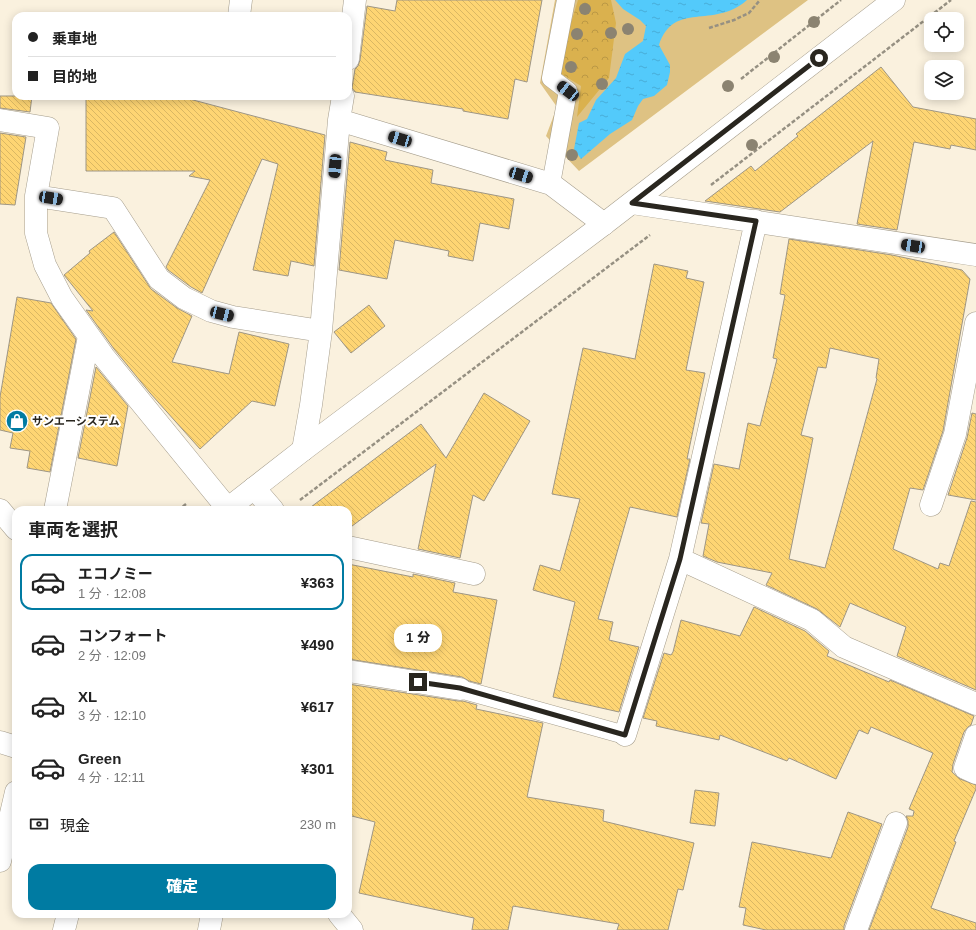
<!DOCTYPE html>
<html lang="ja">
<head>
<meta charset="utf-8">
<style>
  :root { --surface:#fff; --page:#f6f6f6; --text:#222; --muted:#767676; --line:#e0e0e0; --accent:#007ba2 }
  body { margin:0; font-family:Arial,"Noto Sans JP",sans-serif; background:var(--page); color:var(--text); height:100vh; display:flex; flex-direction:column; font-size:15px; white-space:nowrap }
  * { box-sizing:border-box; margin:0 }
  p { font-size:13px; color:var(--muted) }
  .icon { flex:none; width:22px; height:22px; fill:none; stroke:currentColor; stroke-width:2; stroke-linecap:round; stroke-linejoin:round }
  .map { position:relative; flex:1; overflow:hidden }
  .details { position:absolute; left:12px; top:506px; width:340px; height:412px; display:flex; flex-direction:column; background:var(--surface); border-radius:12px; box-shadow:0 2px 10px #0003 }
  .details>* { flex:none }
  .banner { position:absolute; left:12px; top:12px; width:340px; height:88px; border-radius:12px; box-shadow:0 2px 10px #0003; display:grid; align-content:center; height:88px; padding:0 16px; background:var(--surface) }
  .fabs { position:absolute; left:924px; top:12px; display:grid; gap:8px }
  .fabs a { display:grid; place-items:center; width:40px; height:40px; border-radius:8px; background:var(--surface); box-shadow:0 2px 10px #0003; font-size:20px }
  .end { position:absolute; width:18px; height:18px; margin:-9px; border:5px solid #29261f; background:#fff; box-shadow:0 0 0 2px #fff }
  .from { border-radius:50% }
  .bubble { position:absolute; height:28px; border-radius:12px; background:var(--surface); box-shadow:0 2px 10px #0003; font-size:13px; font-weight:800; line-height:28px; text-align:center }
  .car { position:absolute; width:12px; height:24px; margin:-12px -6px; border-radius:5px; box-shadow:0 0 3px 1px #0007; background:linear-gradient(#222 24%,#8ab4d8 0 40%,#222 0 76%,#8ab4d8 0 86%,#222 0) }
  .banner b { display:flex; align-items:center; gap:14px; height:38px; font-size:15px }
  .banner b+b { border-top:1px solid var(--line) }
  .banner i { width:10px; height:10px; background:var(--text) }
  ul { padding:0; list-style:none }
  li { display:flex; align-items:center; gap:12px; height:56px; margin:0 8px 6px; padding:0 8px; border:2px solid transparent; border-radius:12px }
  li div { flex:1 }
  li b { display:block; font-size:15px }
  li em { font-style:normal; font-weight:800 }
  li.on { border-color:var(--accent) }
  li>.icon { width:36px; height:36px; stroke-width:1.5 }
  h2 { padding:0 16px; font-size:18px; line-height:48px }
  .pay { display:flex; align-items:center; gap:10px; height:44px; padding:0 16px; font-size:15px }
  .pay p { margin-inline-start:auto }
  .button { display:flex; gap:8px; margin-top:auto; padding:8px 16px }
  .button a { flex:1; height:46px; border-radius:12px; background:var(--accent); color:#fff; font-size:16px; font-weight:800; line-height:46px; text-align:center }
  .map>svg:first-child { display:block }
  .green { fill:#dec283 }
  .forest { fill:url(#forest-crowns) }
  .water { fill:url(#water-ripples) }
  .building { fill:url(#building-back-hatch); stroke:#9e9685; fill-rule:evenodd }
  .lines { fill:none; stroke-linecap:round; stroke-linejoin:round }
  .lane-casing { stroke:#a59d8c; stroke-width:19 }
  .street-casing { stroke:#a59d8c; stroke-width:23 }
  .secondary-casing { stroke:#a59d8c; stroke-width:23 }
  .path { stroke:#969082; stroke-width:2.5; stroke-dasharray:4 2; stroke-linecap:butt }
  .lane { stroke:#fff; stroke-width:18 }
  .street { stroke:#fff; stroke-width:22 }
  .secondary { stroke:#fff; stroke-width:22 }
  .tree { fill:#8b8371 }
  .route { stroke:#29261f; stroke-width:5 }
  .labels { text-anchor:middle; stroke-width:4; stroke-linejoin:round; paint-order:stroke }
  .poi-label { font-size:11px; font-weight:bold; fill:#29261f; stroke:#fff; text-anchor:start }
</style>
</head>
<body>
<div class="map">
<svg width="976" height="930" viewBox="0 0 976 930">
  <defs>
    <pattern id="forest-crowns" width="20" height="18" patternUnits="userSpaceOnUse"><rect width="20" height="18" fill="#dab14e"/><path d="M2 6a3 3 0 1 1 6 0M12 15a3 3 0 1 1 6 0" fill="none" stroke="#bb9844"/></pattern>
    <pattern id="water-ripples" width="26" height="14" patternUnits="userSpaceOnUse"><rect width="26" height="14" fill="#53cafb"/><path d="M2 4q2-2 4 0t4 0M15 11q2-2 4 0t4 0" fill="none" stroke="#48add7"/></pattern>
    <pattern id="building-back-hatch" width="6" height="6" patternUnits="userSpaceOnUse"><rect width="6" height="6" fill="#fed573"/><path d="M-1 5l2 2M0 0l6 6M5-1l2 2" fill="none" stroke="#dab763"/></pattern>
  </defs>
  <rect width="100%" height="100%" fill="#faf1de"/>
  <!-- green -->
  <path class="green" d="M555,0H808L579,171L546,136L557,107L540,83Z"/>
  <!-- forest -->
  <path class="forest" d="M578,0H611L616,23L609,78L577,117L581,86L560,73L566,39Z"/>
  <!-- water -->
  <path class="water" d="M615,0H747C713,30 674,0 659,45L670,65V72L667,85L654,96L643,99L638,106L632,120L610,134L581,159L574,149L579,123L587,119L596,100L616,78L625,54L643,41L646,26L640,20L623,9Z"/>
  <!-- building -->
  <path class="building" d="M397,0H542L527,82L515,79L508,119L463,111V109L355,92L352,88L355,69L358,66L360,60L367,6L395,11Z
    M881,67L913,107L976,119V150L951,145L950,149L914,142L897,230L857,224L873,141L780,212L705,201L751,166L755,171L798,136L796,134Z
    M0,96H32L30,112L0,108Z
    M86,96H178L325,135L314,266L291,261L288,276L253,270L278,164L262,159L202,293L191,287L168,270L166,267L210,180L189,176L195,171H86Z
    M0,133L26,137L15,205L0,204Z
    M350,142L387,152L385,160L433,170L431,183L514,199L509,229L480,223L473,261L448,256L449,251L395,240L387,279L339,270Z
    M114,232L151,289L177,308L192,316L172,362L229,374L239,332L289,344L275,406L252,401L200,449L150,393L114,349L86,310L93,311L64,275L90,253L89,251Z
    M789,239L892,255L962,270L970,279L943,431L923,490L910,488L893,549L938,569L940,563L949,566L971,501L976,502V690L897,656L906,627L850,603L840,627L817,609L766,585L772,573L717,562L703,556L709,524L701,523L714,464L739,469L748,423L760,426L777,359L773,358L785,295L780,294ZM830,348L879,359L876,378L877,379L825,568L789,559L813,438L801,435L818,367L826,368Z
    M654,264L688,271L686,278L704,282L686,370L705,373L687,459H690L677,517L630,507L598,619L613,622L609,640L639,647L619,712L553,697L575,602L533,590L540,565L560,571L580,499L552,494L583,348L635,359Z
    M17,297L51,303L76,339L50,472L27,468L30,451L10,448L13,433L0,430V397Z
    M369,305L385,326L351,353L334,332Z
    M96,367L128,406L117,466L78,458Z
    M484,393L530,421L484,501L473,495L460,558L418,549L436,464L348,529V510H307L421,424L446,458Z
    M972,413L976,414V500L948,495L967,438Z
    M348,564L413,577V574L455,583L453,592L497,600L481,684L469,681L462,677L348,659Z
    M754,607L805,631L829,651L827,656L889,682L890,680L974,716L971,725L968,727L964,732L953,764L952,772L960,779L976,785V789L954,841L956,842L931,908L976,923V930H869L908,827V821L906,816H913L914,811L909,809L933,753L871,727L868,734L859,730L836,779L789,758L787,761L720,735L719,740L656,726L657,721L643,718L664,653L671,655L673,652L681,620L740,636Z
    M348,684L458,701H463L477,705L476,709L543,723L527,797L604,810L603,821L694,843L683,890L678,889L668,930H617L619,924L513,906L508,930H472L474,918L359,893L375,822L348,815Z
    M695,790L719,793L715,826L690,823Z
    M848,812L882,824L844,926V930H766L743,925L746,908L739,907L752,842L831,858Z"/>
  <g class="lines">
    <!-- lane casing -->
    <g class="lane-casing">
      <path id="lane" d="M551,184L568,91L551,78L566,0
        M460,689L625,735"/>
    </g>
    <!-- street casing -->
    <g class="street-casing">
      <path id="street" d="M239,16L241,0
        M348,59L355,0
        M0,120L48,128L36,196L113,208L159,279L184,298L211,311L233,317L321,331
        M339,120L551,184L604,224
        M36,196V233L45,265L62,298L104,357L228,509
        M632,203L976,255
        M303,450L311,405L321,331L339,120L343,96
        M254,488L273,510
        M931,505L955,434L976,323
        M55,510L89,336
        M348,547L474,574
        M680,559L812,620L844,647L976,704
        M348,671L460,689
        M625,735L680,559L756,221
        M976,736L965,768L976,773
        M0,742L16,747
        M0,861L16,792
        M64,930L68,914
        M209,930L212,914
        M856,930L896,823"/>
    </g>
    <!-- secondary casing -->
    <g class="secondary-casing">
      <path id="secondary" d="M0,510L16,529
        M226,510L303,450L604,224L894,0
        M339,914L352,930"/>
    </g>
    <!-- path -->
    <path class="path" d="M709,28L734,20L749,13L760,0
      M741,79L841,0
      M711,185L951,0
      M300,500L650,235
      M178,510L186,504"/>
    <!-- lane -->
    <use href="#lane" class="lane"/>
    <!-- street -->
    <use href="#street" class="street"/>
    <!-- secondary -->
    <use href="#secondary" class="secondary"/>
  </g>
  <!-- trees -->
  <g class="tree">
    <circle cx="585" cy="9" r="6"/>
    <circle cx="814" cy="22" r="6"/>
    <circle cx="628" cy="29" r="6"/>
    <circle cx="611" cy="33" r="6"/>
    <circle cx="577" cy="34" r="6"/>
    <circle cx="774" cy="57" r="6"/>
    <circle cx="571" cy="67" r="6"/>
    <circle cx="602" cy="84" r="6"/>
    <circle cx="728" cy="86" r="6"/>
    <circle cx="752" cy="145" r="6"/>
    <circle cx="572" cy="155" r="6"/>
  </g>
  <g class="lines">
    <!-- route -->
    <path class="route" d="M418,682L460,688L625,735L680,559L756,221L632,203L819,58"/>
  </g>
  <!-- icons -->
  <defs>
    <g id="shop-disc" transform="scale(1.15)"><circle r="9.5" fill="#007ba2" stroke="#fff"/><path d="M-5-2.5h2.3a2.7 3.5 0 0 1 5.4 0H5L5.5 6h-11ZM-1.5-2.5h3a1.5 2.3 0 0 0-3 0Z" fill="#fff"/></g>
  </defs>
  <g fill-rule="evenodd">
    <use href="#shop-disc" x="17" y="421"/>
  </g>
  <g class="labels">
    <!-- poi labels -->
    <g class="poi-label">
      <text x="32" y="425">サンエーシステム</text>
    </g>
  </g>
</svg>
<div class="fabs">
<a><svg class="icon" aria-label="locate" viewBox="0 0 24 24"><circle cx="12" cy="12" r="6"/><path d="M12 2v4M12 18v4M2 12h4M18 12h4"/></svg></a>
<a><svg class="icon" aria-label="layers" viewBox="0 0 24 24"><path d="M12 4l9 5-9 5-9-5zM3 14l9 5 9-5"/></svg></a>
</div>
<i class="end from" style="left:819px;top:58px"></i>
<i class="end" style="left:418px;top:682px"></i>
<div class="bubble" style="left:394px;top:624px;width:48px">1 分</div>
<i class="car" style="left:568px;top:91px;rotate:308deg"></i>
<i class="car" style="left:400px;top:139px;rotate:287deg"></i>
<i class="car" style="left:335px;top:166px;rotate:185deg"></i>
<i class="car" style="left:521px;top:175px;rotate:107deg"></i>
<i class="car" style="left:51px;top:198px;rotate:99deg"></i>
<i class="car" style="left:913px;top:246px;rotate:279deg"></i>
<i class="car" style="left:222px;top:314px;rotate:104deg"></i>
<div class="banner">
<b><i class="from"></i>乗車地</b>
<b><i></i>目的地</b>
</div>
<section class="details">
<h2>車両を選択</h2>
<ul>
<li class="on"><svg class="icon" aria-label="car" viewBox="0 0 24 24"><path d="M5 17H2v-5l4-1 3-4h7l3 4 3 1v5h-3M9 17h6M6 11h13"/><circle cx="7" cy="17" r="2"/><circle cx="17" cy="17" r="2"/></svg><div><b>エコノミー</b><p>1 分 · 12:08</p></div><em>¥363</em></li>
<li><svg class="icon" aria-label="car" viewBox="0 0 24 24"><path d="M5 17H2v-5l4-1 3-4h7l3 4 3 1v5h-3M9 17h6M6 11h13"/><circle cx="7" cy="17" r="2"/><circle cx="17" cy="17" r="2"/></svg><div><b>コンフォート</b><p>2 分 · 12:09</p></div><em>¥490</em></li>
<li><svg class="icon" aria-label="car" viewBox="0 0 24 24"><path d="M5 17H2v-5l4-1 3-4h7l3 4 3 1v5h-3M9 17h6M6 11h13"/><circle cx="7" cy="17" r="2"/><circle cx="17" cy="17" r="2"/></svg><div><b>XL</b><p>3 分 · 12:10</p></div><em>¥617</em></li>
<li><svg class="icon" aria-label="car" viewBox="0 0 24 24"><path d="M5 17H2v-5l4-1 3-4h7l3 4 3 1v5h-3M9 17h6M6 11h13"/><circle cx="7" cy="17" r="2"/><circle cx="17" cy="17" r="2"/></svg><div><b>Green</b><p>4 分 · 12:11</p></div><em>¥301</em></li>
</ul>
<div class="pay"><svg class="icon" aria-label="cash" viewBox="0 0 24 24"><path d="M3 7h18v10H3z"/><circle cx="12" cy="12" r="2"/></svg>現金<p>230 m</p></div>
<div class="button"><a>確定</a></div>
</section>
</div>
</body>
</html>
